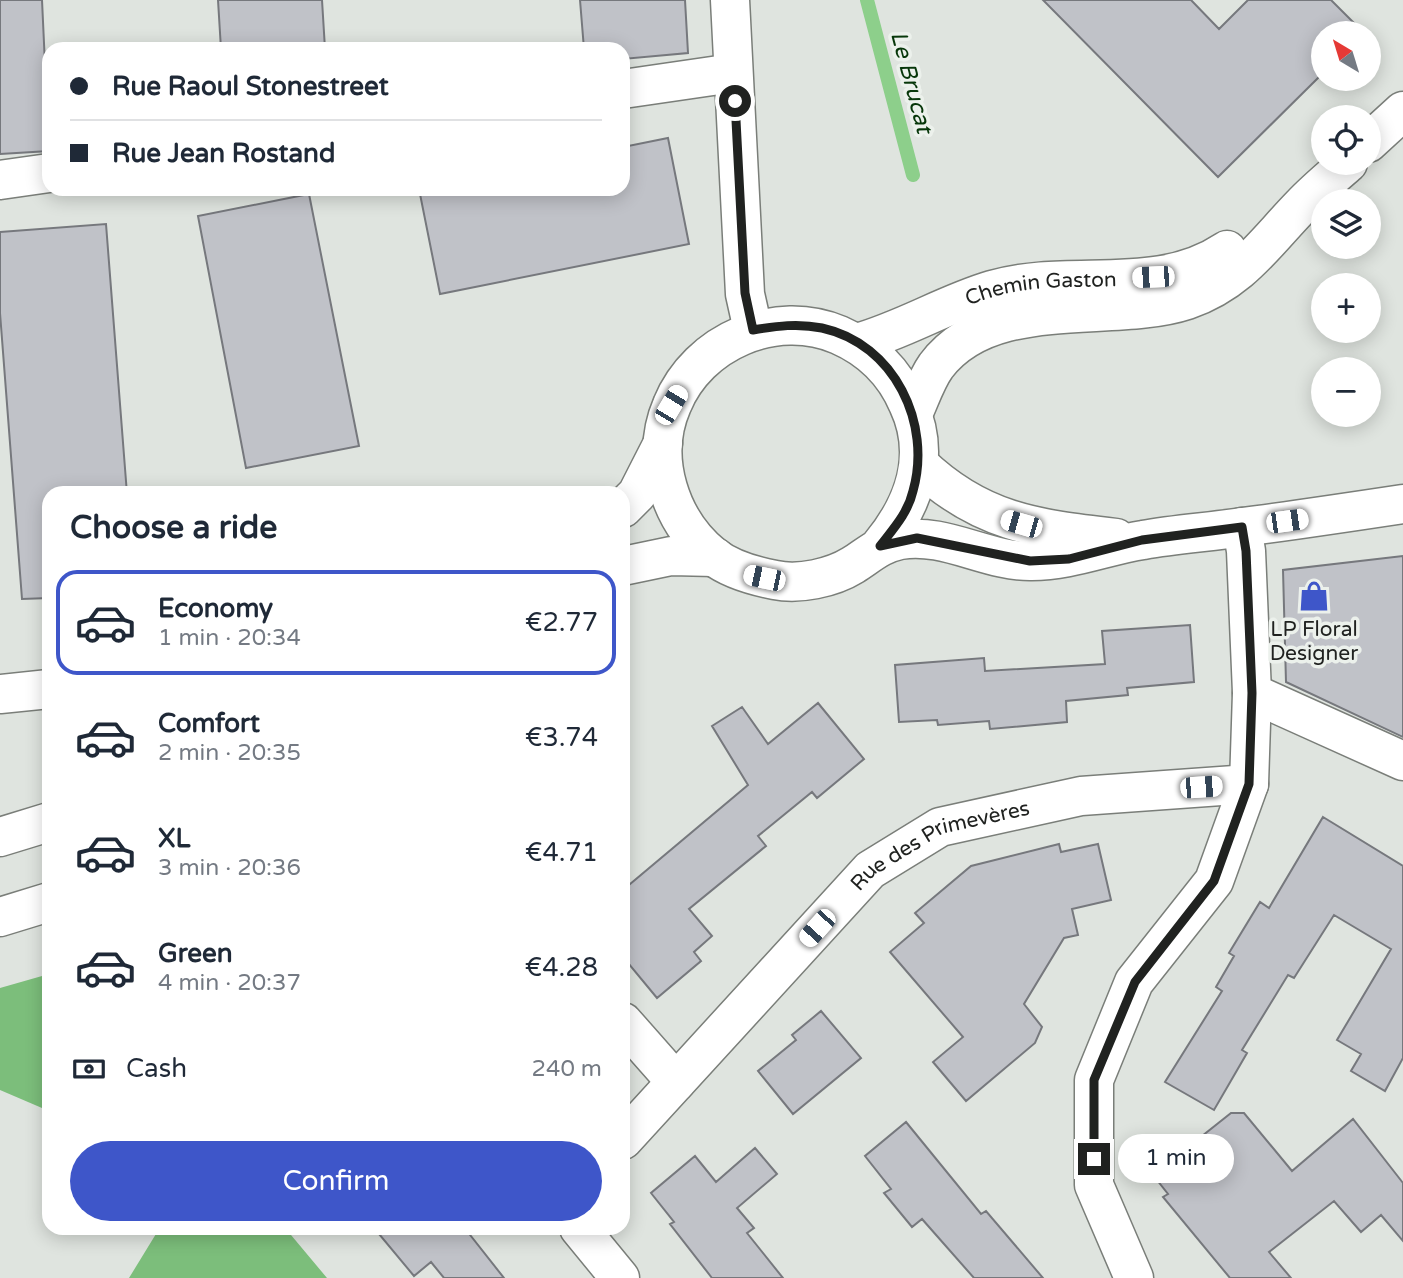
<!DOCTYPE html>
<html lang="en">
<head>
<meta charset="utf-8">
<style>
  :root { --surface:#fff; --page:#f2f2f3; --text:#1f2937; --muted:#747a83; --line:#e0e1e3; --accent:#3e56c9 }
  body { margin:0; font-family:"Varela Round",sans-serif; background:var(--page); color:var(--text); height:100vh; display:flex; flex-direction:column; font-size:26px; white-space:nowrap }
  * { box-sizing:border-box; margin:0 }
  p { font-size:23px; color:var(--muted) }
  .icon { flex:none; width:38px; height:38px; fill:none; stroke:currentColor; stroke-width:2; stroke-linecap:round; stroke-linejoin:round }
  .map { position:relative; flex:1; overflow:hidden }
  .side { position:absolute; left:42px; top:486px; width:588px; height:749px; display:flex; flex-direction:column; background:var(--surface); border-radius:21px; box-shadow:0 4px 18px #0003 }
  .side>* { flex:none }
  .hud { position:absolute; left:42px; top:42px; width:588px; height:154px; border-radius:21px; box-shadow:0 4px 18px #0003; display:grid; align-content:center; height:154px; padding:0 28px; background:var(--surface) }
  .needle { width:46px; rotate:322deg }
  .controls { position:absolute; left:1311px; top:21px; display:grid; gap:14px }
  .controls a { display:grid; place-items:center; width:70px; height:70px; border-radius:50%; background:var(--surface); box-shadow:0 4px 18px #0003; font-size:35px }
  .end { position:absolute; width:32px; height:32px; margin:-16px; border:9px solid #202220; background:#fff; box-shadow:0 0 0 4px #fff }
  .from { border-radius:50% }
  .bubble { position:absolute; height:49px; border-radius:24px; background:var(--surface); box-shadow:0 4px 18px #0003; font-size:23px; font-weight:600; line-height:49px; text-align:center }
  .car { position:absolute; width:21px; height:42px; margin:-21px -10px; border-radius:9px; box-shadow:0 0 5px 2px #0007; background:linear-gradient(#fff 24%,#345 0 40%,#fff 0 76%,#345 0 86%,#fff 0) }
  .hud b { display:flex; align-items:center; gap:24px; height:66px; font-size:26px }
  .hud b+b { border-top:2px solid var(--line) }
  .hud i { width:18px; height:18px; background:var(--text) }
  ul { padding:0; list-style:none }
  li { display:flex; align-items:center; gap:21px; height:105px; margin:0 14px 10px; padding:0 14px; border:4px solid transparent; border-radius:21px }
  li div { flex:1 }
  li b { display:block; font-size:26px }
  li em { font-style:normal; font-weight:600 }
  li.current { border-color:var(--accent) }
  li>.icon { width:63px; height:63px; stroke-width:1.5 }
  h2 { padding:0 28px; font-size:32px; line-height:84px }
  .pay { display:flex; align-items:center; gap:18px; height:77px; padding:0 28px; font-size:26px }
  .pay p { margin-inline-start:auto }
  .button { display:flex; gap:14px; margin-top:auto; padding:14px 28px }
  .button a { flex:1; height:80px; border-radius:42px; background:var(--accent); color:#fff; font-size:28px; font-weight:600; line-height:80px; text-align:center }
  .map>svg:first-child { display:block }
  .forest { fill:#7cbe7b }
  .lines { fill:none; stroke-linecap:round; stroke-linejoin:round }
  .stream { stroke:#8dcf8b; stroke-width:14 }
  .building { fill:#c0c2c8; stroke:#76787d; stroke-width:2 }
  .minor-casing { stroke:#7a7e79; stroke-width:41 }
  .minor { stroke:#fff; stroke-width:38 }
  .route { stroke:#202220; stroke-width:9 }
  .labels { text-anchor:middle; stroke-width:7; stroke-linejoin:round; paint-order:stroke }
  .street-label { font-size:21px; fill:#202220; stroke:#ecf1ec }
  .poi-label { font-size:21px; fill:#202220; stroke:#ecf1ec }
  .water-label { font-size:23px; font-style:italic; fill:#07370a; stroke:#ecf1ec }
</style>
</head>
<body>
<div class="map">
<svg width="1403" height="1278" viewBox="0 0 1403 1278">
  <rect width="100%" height="100%" fill="#dfe4df"/>
  <!-- forest -->
  <path class="forest" d="M49,974V1111L0,1090V988Z
    M159,1229H286L327,1278H129Z"/>
  <g class="lines">
    <!-- stream -->
    <path class="stream" d="M867,0L913,175"/>
  </g>
  <!-- building -->
  <path class="building" d="M0,0H42L49,151L0,154Z
    M218,0H322L325,49H221Z
    M580,0H685L688,53L623,59V49H584Z
    M1043,0H1191L1219,29L1248,0H1331L1364,33H1323V73L1218,177Z
    M668,138L689,244L440,294L419,189H623V147Z
    M309,194L359,446L246,468L198,216Z
    M106,224L127,494H49V598L22,599L0,313V232Z
    M1403,556V737L1286,682L1283,570Z
    M1190,625L1194,682L1127,688L1128,695L1066,701L1067,722L990,729L989,721L938,725L937,720L899,722L895,665L984,658L985,671L1105,664L1102,631Z
    M818,703L864,759L817,798L812,792L758,836L766,846L689,909L712,936L694,952L701,961L657,998L623,957V890L748,785L712,726L742,707L768,744Z
    M1323,817L1403,866V1058L1385,1091L1351,1071L1361,1054L1337,1040L1391,949L1334,915L1294,978L1288,975L1242,1050L1247,1053L1214,1110L1165,1082L1222,991L1216,987L1234,956L1229,953L1260,902L1269,908Z
    M1059,844L1061,852L1098,844L1111,900L1072,909L1078,935L1064,938L1024,1004L1042,1027L1035,1043L966,1101L933,1062L963,1037L890,952L924,923L915,913L971,866Z
    M821,1011L861,1058L793,1114L758,1071L796,1040L792,1035Z
    M1231,1113H1244L1292,1171L1353,1119L1403,1183V1241L1381,1215L1361,1232L1334,1201L1269,1252L1291,1278H1230L1163,1197L1168,1194L1153,1175Z
    M906,1122L981,1214L986,1211L1043,1278H974L922,1219L912,1227L884,1193L891,1189L865,1156Z
    M755,1148L777,1174L737,1208L754,1228L747,1233L783,1278H712L670,1224L674,1222L651,1193L695,1156L716,1182Z
    M374,1228H471L467,1231L504,1278H444L431,1262L414,1276Z"/>
  <g class="lines">
    <!-- minor casing -->
    <g class="minor-casing">
      <g id="minor">
        <path d="M730,0L745,294L753,330"/>
        <path d="M623,89L733,73"/>
        <path d="M1368,143L1403,111"/>
        <path d="M0,180L49,173"/>
        <path id="s1" d="M857,343C904,330 945,304 992,290C1071,267 1155,298 1227,250"/>
        <path d="M913,414C920,399 926,380 936,366C992,292 1112,325 1187,300C1240,282 1265,243 1301,206C1315,191 1332,177 1348,163"/>
        <path d="M919,464C979,522 1036,529 1116,538"/>
        <path d="M623,508L637,494L663,443"/>
        <path d="M880,546C914,505 932,455 908,404C894,371 871,349 839,335C776,308 698,341 672,405C649,458 670,521 713,556C731,570 754,576 775,580C799,585 832,578 853,565C869,555 880,544 900,540C945,532 987,562 1032,561C1071,561 1105,546 1143,540C1176,534 1210,532 1243,527C1297,520 1350,512 1403,504"/>
        <path d="M623,566L671,556L715,557"/>
        <path d="M1252,693L1403,761"/>
        <path d="M0,694L49,689"/>
        <path d="M0,837L49,822"/>
        <path d="M0,917L49,902"/>
        <path d="M623,1022L676,1082"/>
        <path id="s2" d="M623,1140L870,870L940,827L1081,796L1249,784"/>
        <path d="M579,1228L620,1278"/>
        <path d="M1134,1278L1094,1185V1080L1134,982L1214,881L1249,784L1252,693L1246,551L1242,527"/>
      </g>
    </g>
    <!-- minor -->
    <use href="#minor" class="minor"/>
  </g>
  <g class="lines">
    <!-- route -->
    <path class="route" d="M735,101L745,293L753,330C777,326 798,323 822,328C895,344 932,424 913,491C908,513 893,529 880,546L917,538L1030,561L1069,559L1142,540L1242,527L1246,551L1252,693L1249,784L1214,881L1135,982L1094,1080V1159"/>
  </g>
  <!-- icons -->
  <defs>
    <g id="shop-bare" transform="scale(2.415)"><path d="M-5-2.5h2.3a2.7 3.5 0 0 1 5.4 0H5L5.5 6h-11ZM-1.5-2.5h3a1.5 2.3 0 0 0-3 0Z" fill="#3e56c9" stroke="#ecf1ec" stroke-width="2.5" paint-order="stroke"/></g>
  </defs>
  <g fill-rule="evenodd">
    <use href="#shop-bare" x="1314" y="596"/>
  </g>
  <g class="labels">
    <!-- street labels -->
    <g class="street-label">
      <text dy="7" stroke="none"><textPath href="#s1" startOffset="194">Chemin Gaston</textPath></text>
      <text dy="7" stroke="none"><textPath href="#s2" startOffset="441">Rue des Primevères</textPath></text>
    </g>
    <!-- poi labels -->
    <g class="poi-label">
      <text x="1314" y="636">LP Floral<tspan x="1314" dy="24">Designer</tspan></text>
    </g>
    <!-- water labels -->
    <g class="water-label">
      <text transform="translate(912 82) rotate(75)" y="8">Le Brucat</text>
    </g>
  </g>
</svg>
<div class="controls">
<a><svg class="needle" viewBox="-14 -14 28 28"><path d="M0-13l5 13h-10z" fill="#e53935"/><path d="M0 13l5-13h-10z" fill="#747a83"/></svg></a>
<a><svg class="icon" aria-label="locate" viewBox="0 0 24 24"><circle cx="12" cy="12" r="6"/><path d="M12 2v4M12 18v4M2 12h4M18 12h4"/></svg></a>
<a><svg class="icon" aria-label="layers" viewBox="0 0 24 24"><path d="M12 4l9 5-9 5-9-5zM3 14l9 5 9-5"/></svg></a>
<a>+</a>
<a>−</a>
</div>
<i class="end from" style="left:735px;top:101px"></i>
<i class="end" style="left:1094px;top:1159px"></i>
<div class="bubble" style="left:1118px;top:1134px;width:116px">1 min</div>
<i class="car" style="left:1153px;top:277px;rotate:268deg"></i>
<i class="car" style="left:671px;top:405px;rotate:31deg"></i>
<i class="car" style="left:1287px;top:521px;rotate:82deg"></i>
<i class="car" style="left:1021px;top:524px;rotate:286deg"></i>
<i class="car" style="left:764px;top:578px;rotate:282deg"></i>
<i class="car" style="left:1201px;top:787px;rotate:86deg"></i>
<i class="car" style="left:817px;top:928px;rotate:222deg"></i>
<div class="hud">
<b><i class="from"></i>Rue Raoul Stonestreet</b>
<b><i></i>Rue Jean Rostand</b>
</div>
<section class="side">
<h2>Choose a ride</h2>
<ul>
<li class="current"><svg class="icon" aria-label="car" viewBox="0 0 24 24"><path d="M5 17H2v-5l4-1 3-4h7l3 4 3 1v5h-3M9 17h6M6 11h13"/><circle cx="7" cy="17" r="2"/><circle cx="17" cy="17" r="2"/></svg><div><b>Economy</b><p>1 min · 20:34</p></div><em>€2.77</em></li>
<li><svg class="icon" aria-label="car" viewBox="0 0 24 24"><path d="M5 17H2v-5l4-1 3-4h7l3 4 3 1v5h-3M9 17h6M6 11h13"/><circle cx="7" cy="17" r="2"/><circle cx="17" cy="17" r="2"/></svg><div><b>Comfort</b><p>2 min · 20:35</p></div><em>€3.74</em></li>
<li><svg class="icon" aria-label="car" viewBox="0 0 24 24"><path d="M5 17H2v-5l4-1 3-4h7l3 4 3 1v5h-3M9 17h6M6 11h13"/><circle cx="7" cy="17" r="2"/><circle cx="17" cy="17" r="2"/></svg><div><b>XL</b><p>3 min · 20:36</p></div><em>€4.71</em></li>
<li><svg class="icon" aria-label="car" viewBox="0 0 24 24"><path d="M5 17H2v-5l4-1 3-4h7l3 4 3 1v5h-3M9 17h6M6 11h13"/><circle cx="7" cy="17" r="2"/><circle cx="17" cy="17" r="2"/></svg><div><b>Green</b><p>4 min · 20:37</p></div><em>€4.28</em></li>
</ul>
<div class="pay"><svg class="icon" aria-label="cash" viewBox="0 0 24 24"><path d="M3 7h18v10H3z"/><circle cx="12" cy="12" r="2"/></svg>Cash<p>240 m</p></div>
<div class="button"><a>Confirm</a></div>
</section>
</div>
</body>
</html>
